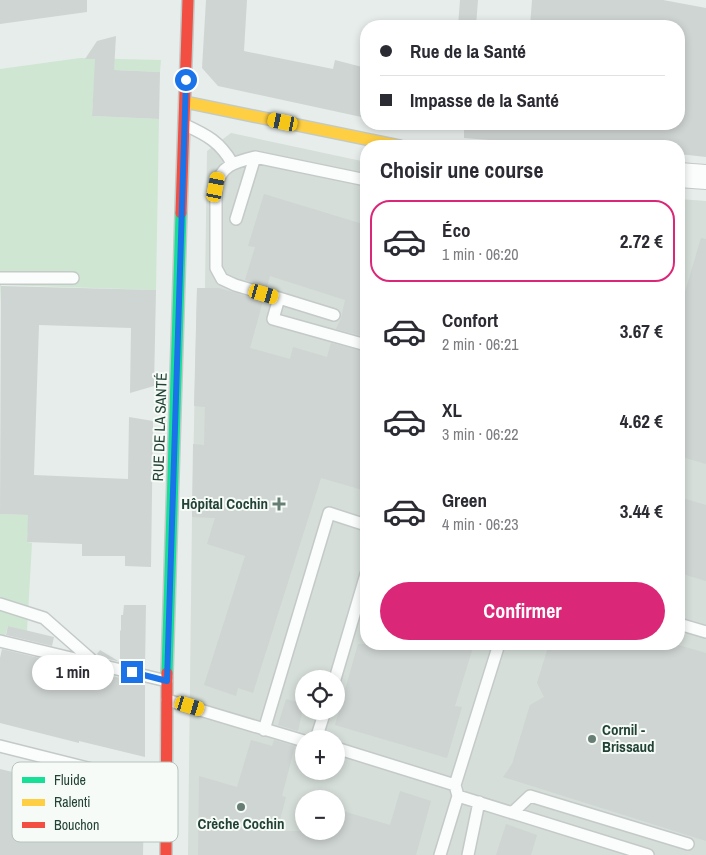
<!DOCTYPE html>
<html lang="fr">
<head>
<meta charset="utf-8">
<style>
  :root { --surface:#fff; --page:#f7f7f7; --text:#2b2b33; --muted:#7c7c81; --line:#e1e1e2; --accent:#db2777 }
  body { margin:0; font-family:"Archivo Narrow",sans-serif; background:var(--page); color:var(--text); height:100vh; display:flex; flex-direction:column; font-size:19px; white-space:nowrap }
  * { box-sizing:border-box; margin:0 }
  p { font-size:16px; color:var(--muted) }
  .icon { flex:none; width:28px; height:28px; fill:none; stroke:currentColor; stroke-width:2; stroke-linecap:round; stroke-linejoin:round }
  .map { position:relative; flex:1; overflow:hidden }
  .side { position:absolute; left:360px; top:140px; width:325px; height:510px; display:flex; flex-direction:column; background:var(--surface); border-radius:20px; box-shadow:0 2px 8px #0003 }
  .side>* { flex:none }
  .banner { position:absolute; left:360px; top:20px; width:325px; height:110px; border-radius:20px; box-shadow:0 2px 8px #0003; display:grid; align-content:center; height:110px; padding:0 20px; background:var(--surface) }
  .fabs { position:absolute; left:295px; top:670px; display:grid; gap:10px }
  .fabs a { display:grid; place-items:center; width:50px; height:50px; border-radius:50%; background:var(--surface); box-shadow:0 2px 8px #0003; font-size:25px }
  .end { position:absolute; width:22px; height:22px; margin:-11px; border:6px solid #1a73e8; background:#fff; box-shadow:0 0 0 2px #fff }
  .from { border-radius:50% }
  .bubble { position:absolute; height:35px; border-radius:18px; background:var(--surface); box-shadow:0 2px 8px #0003; font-size:16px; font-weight:800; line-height:35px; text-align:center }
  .car { position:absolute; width:15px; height:30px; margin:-15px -8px; border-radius:6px; box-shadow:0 0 4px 1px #0007; background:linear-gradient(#f5c518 24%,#345 0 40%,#f5c518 0 76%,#345 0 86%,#f5c518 0) }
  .banner b { display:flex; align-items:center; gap:18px; height:48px; font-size:19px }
  .banner b+b { border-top:1px solid var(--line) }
  .banner i { width:12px; height:12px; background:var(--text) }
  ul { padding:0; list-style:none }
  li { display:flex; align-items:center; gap:15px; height:82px; margin:0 10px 8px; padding:0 10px; border:2px solid transparent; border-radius:20px }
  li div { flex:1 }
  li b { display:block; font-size:19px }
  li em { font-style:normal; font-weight:800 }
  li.active { border-color:var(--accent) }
  li>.icon { width:45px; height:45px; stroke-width:1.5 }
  h2 { padding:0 20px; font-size:22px; line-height:60px }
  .action { display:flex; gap:10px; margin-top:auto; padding:10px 20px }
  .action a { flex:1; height:58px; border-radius:30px; background:var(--accent); color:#fff; font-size:20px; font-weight:800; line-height:58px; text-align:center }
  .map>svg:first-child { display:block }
  .built { fill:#d5ded9; fill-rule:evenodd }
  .green { fill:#cfe6d3 }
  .building { fill:#cfd5d2 }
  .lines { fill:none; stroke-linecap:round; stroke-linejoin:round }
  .lane-casing { stroke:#c4cac7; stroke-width:14 }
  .street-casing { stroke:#c4cac7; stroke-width:26 }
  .fast-casing { stroke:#c2cac7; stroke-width:14 }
  .slow-casing { stroke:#c2cac7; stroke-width:14 }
  .jam-casing { stroke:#c2cac7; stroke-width:14 }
  .lane { stroke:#fbfcfc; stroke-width:11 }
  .street { stroke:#fbfcfc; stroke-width:24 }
  .fast { stroke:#16e098; stroke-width:11 }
  .slow { stroke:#ffcf43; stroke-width:11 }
  .jam { stroke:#f24e42; stroke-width:11 }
  .route { stroke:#1a73e8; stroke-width:6 }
  .poi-dot { fill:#677e74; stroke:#f6fbf7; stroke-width:2 }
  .labels { text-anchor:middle; stroke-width:4; stroke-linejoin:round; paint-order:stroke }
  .street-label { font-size:15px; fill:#224235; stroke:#f6fbf7 }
  .poi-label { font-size:15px; font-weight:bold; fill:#224235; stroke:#f6fbf7; text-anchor:end }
  .key { fill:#f6fbf7; stroke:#b6c4bd; stroke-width:1 }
  .key-label { font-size:14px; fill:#224235 }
</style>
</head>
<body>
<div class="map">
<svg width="706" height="855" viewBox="0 0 706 855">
  <rect width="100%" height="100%" fill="#e7edea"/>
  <!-- built -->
  <path class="built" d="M231,133L366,162V644H679V199L706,201V855H188L192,517L197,288H205L207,151ZM304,679H336V711H304ZM304,739H336V771H304ZM304,799H336V831H304Z"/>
  <!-- green -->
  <path class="green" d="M80,58L161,60L160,72L115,70L114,85L94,84L92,116L159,119L156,290L1,285L0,303V69Z
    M0,514L33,515L27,534V542L32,543L27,631L8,626L4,640L0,639Z"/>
  <!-- building -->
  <path class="building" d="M0,0H87V12L0,24Z
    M206,0H247L244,51L333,69L335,60L366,68V118L218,86L202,68Z
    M460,0H478L476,26H458Z
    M532,0H663L706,8V157L679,154V146L637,145V146H563L464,138V124H679V26H530Z
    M116,36L114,70L160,72L159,119L92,116L95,59H85L97,41Z
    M264,194L366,225V337L336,329L341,318L345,300L270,276L267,287L245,280L255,247L248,246Z
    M701,238L706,239V464L679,456V312Z
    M1,286L156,290L154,386L130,393L131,328L39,325L34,475L128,479L129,417L153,421L151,567L125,566V556H82V544L27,542L28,515L0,514Z
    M197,288H219L263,301L250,348L290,359L293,347L327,357L331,343L366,352V491L321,478L253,693L238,688L236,696L204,685L245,556L207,544L215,518L192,517L193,444L204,445L205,407L194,406Z
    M679,497L706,505V581L679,573Z
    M124,605H146L145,668L100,657L97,654L100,650L120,662V631L121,630V615H123Z
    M8,626L54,637L52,646L6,635Z
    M358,644H474L455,706L462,707L447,758L335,725Z
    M549,644H675L706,653V841L503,777L512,764L530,705L544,697L537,683Z
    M2,649L48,660L47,663L81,672L84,669L145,684V757L79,741V743L0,723V658Z
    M286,699L304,704L298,731L278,725Z
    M251,740L272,746L274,740L295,746L282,796L286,797L277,831H336V809L390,825L400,791L431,801L416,855H198L199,776L237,787Z
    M0,769L34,777L35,775L56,780L78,785L77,788L144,804L143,855H0Z
    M506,824L537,835L531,855H496Z"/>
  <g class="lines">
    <!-- lane casing -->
    <g class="lane-casing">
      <path id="lane" d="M185,125C207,135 220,142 232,163
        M255,157C235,162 221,165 216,187V268L222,279L235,285L279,298L273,319L366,345
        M236,219L255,157L366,180
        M0,278H73
        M279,298L334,315
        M0,604L44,618L94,662
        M679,624L706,632
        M0,641L167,681
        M335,679L366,574
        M167,700L304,741
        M264,730L329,513L366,525
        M316,739L325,711
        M0,746L167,788
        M336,748L455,785
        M458,796L648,855
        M512,813L530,796L688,844
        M440,855L458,796L455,785L499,644
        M468,855L479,802"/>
    </g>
    <!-- street casing -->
    <g class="street-casing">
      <path id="street" d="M679,175L706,177"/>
    </g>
    <!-- fast casing -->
    <g class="fast-casing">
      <path id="fast" d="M167,673L181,213"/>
    </g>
    <!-- slow casing -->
    <g class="slow-casing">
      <path id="slow" d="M185,102L400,146"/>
    </g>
    <!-- jam casing -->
    <g class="jam-casing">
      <path id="jam" d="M181,213L188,0
        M166,855L167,673"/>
    </g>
    <!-- lane -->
    <use href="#lane" class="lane"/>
    <!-- street -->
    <use href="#street" class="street"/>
    <!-- fast -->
    <use href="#fast" class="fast"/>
    <!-- slow -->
    <use href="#slow" class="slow"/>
    <!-- jam -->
    <use href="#jam" class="jam"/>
  </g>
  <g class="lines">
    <!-- route -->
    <path class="route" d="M132,672L167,681L186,80"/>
  </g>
  <!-- markers -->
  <g class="poi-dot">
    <path d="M276.5 496.5h5v5h5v5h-5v5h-5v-5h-5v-5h5z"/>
    <circle cx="592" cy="739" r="5"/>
    <circle cx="241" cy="807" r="5"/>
  </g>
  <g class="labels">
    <!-- street labels -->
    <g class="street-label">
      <text transform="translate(160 427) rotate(-88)" y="5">RUE DE LA SANTÉ</text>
    </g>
    <!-- poi labels -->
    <g class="poi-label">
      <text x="268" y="509">Hôpital Cochin</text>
      <text x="602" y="735" text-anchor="start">Cornil -<tspan x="602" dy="17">Brissaud</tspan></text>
      <text x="241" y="829" text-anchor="middle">Crèche Cochin</text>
    </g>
  </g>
  <!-- legend -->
  <rect x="12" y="762" width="166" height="80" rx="8" class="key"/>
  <rect x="22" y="777" width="23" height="6" fill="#16e098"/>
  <rect x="22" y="799" width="23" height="7" fill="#ffcf43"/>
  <rect x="22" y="822" width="23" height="6" fill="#f24e42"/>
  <g class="key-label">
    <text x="54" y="785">Fluide</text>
    <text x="54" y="807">Ralenti</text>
    <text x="54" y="830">Bouchon</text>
  </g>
</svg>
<div class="fabs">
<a><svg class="icon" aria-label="locate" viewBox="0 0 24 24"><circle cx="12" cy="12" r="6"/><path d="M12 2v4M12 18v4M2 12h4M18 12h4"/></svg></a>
<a>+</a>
<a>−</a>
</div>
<i class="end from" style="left:186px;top:80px"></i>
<i class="end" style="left:132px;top:672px"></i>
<div class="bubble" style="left:32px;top:655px;width:82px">1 min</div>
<i class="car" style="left:283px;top:122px;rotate:282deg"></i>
<i class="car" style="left:216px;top:187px;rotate:11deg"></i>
<i class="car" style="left:264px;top:294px;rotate:106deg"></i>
<i class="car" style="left:190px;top:706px;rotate:107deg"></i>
<div class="banner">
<b><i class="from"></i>Rue de la Santé</b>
<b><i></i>Impasse de la Santé</b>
</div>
<section class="side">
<h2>Choisir une course</h2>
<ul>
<li class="active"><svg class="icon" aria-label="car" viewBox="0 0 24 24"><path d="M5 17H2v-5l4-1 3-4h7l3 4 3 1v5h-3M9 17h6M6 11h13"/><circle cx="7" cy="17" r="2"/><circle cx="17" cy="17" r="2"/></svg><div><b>Éco</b><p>1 min · 06:20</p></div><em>2.72 €</em></li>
<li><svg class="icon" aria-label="car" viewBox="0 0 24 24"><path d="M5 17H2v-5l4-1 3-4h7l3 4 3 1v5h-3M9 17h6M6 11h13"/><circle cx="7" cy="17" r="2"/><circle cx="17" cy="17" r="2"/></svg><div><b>Confort</b><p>2 min · 06:21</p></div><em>3.67 €</em></li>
<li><svg class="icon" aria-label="car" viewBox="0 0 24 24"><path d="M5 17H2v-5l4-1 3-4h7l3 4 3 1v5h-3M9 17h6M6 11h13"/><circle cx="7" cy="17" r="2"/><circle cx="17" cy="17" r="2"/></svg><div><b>XL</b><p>3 min · 06:22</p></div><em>4.62 €</em></li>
<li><svg class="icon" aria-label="car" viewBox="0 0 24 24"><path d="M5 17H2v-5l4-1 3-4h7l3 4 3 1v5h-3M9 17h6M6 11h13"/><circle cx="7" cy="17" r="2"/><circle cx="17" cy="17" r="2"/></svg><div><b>Green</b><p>4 min · 06:23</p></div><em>3.44 €</em></li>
</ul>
<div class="action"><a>Confirmer</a></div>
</section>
</div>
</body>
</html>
